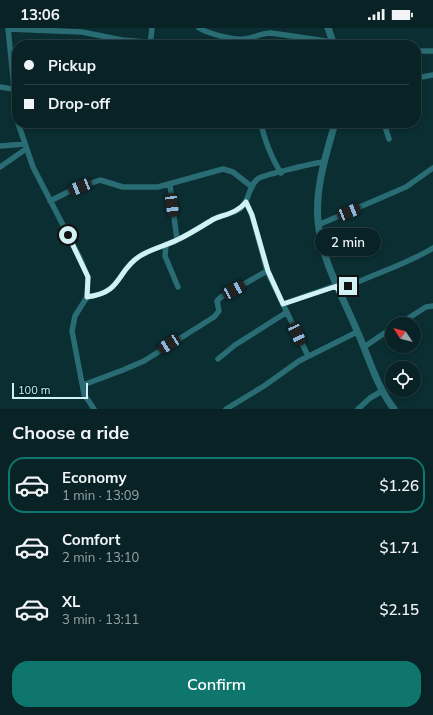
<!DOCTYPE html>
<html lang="en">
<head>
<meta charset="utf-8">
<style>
  :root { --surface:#082226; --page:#112a2e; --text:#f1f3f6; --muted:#98a4a7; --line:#293f43; --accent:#0f766e }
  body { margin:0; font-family:Mulish,sans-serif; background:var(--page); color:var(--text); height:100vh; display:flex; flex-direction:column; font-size:15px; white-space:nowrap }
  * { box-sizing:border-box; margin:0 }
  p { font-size:13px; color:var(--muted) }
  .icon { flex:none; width:22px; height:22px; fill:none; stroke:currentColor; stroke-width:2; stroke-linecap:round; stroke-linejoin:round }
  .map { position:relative; height:381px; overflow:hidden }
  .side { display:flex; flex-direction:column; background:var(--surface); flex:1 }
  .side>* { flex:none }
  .top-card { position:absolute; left:12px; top:12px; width:409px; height:88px; border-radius:16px; box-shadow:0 2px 6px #0003,0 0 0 1px var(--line); display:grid; align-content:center; height:88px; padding:0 12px; background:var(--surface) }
  .needle { width:26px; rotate:306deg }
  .buttons { position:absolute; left:385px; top:289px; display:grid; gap:8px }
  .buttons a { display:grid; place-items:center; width:36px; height:36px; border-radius:50%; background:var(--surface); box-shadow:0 2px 6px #0003,0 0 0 1px var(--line); font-size:20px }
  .scale { position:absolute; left:12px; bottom:10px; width:76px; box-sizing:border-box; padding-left:4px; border:2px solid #d1f1f5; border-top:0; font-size:11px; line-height:14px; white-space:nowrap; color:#d1f1f5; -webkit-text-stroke:3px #002528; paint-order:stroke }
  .end { position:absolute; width:18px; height:18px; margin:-9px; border:5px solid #d1f1f5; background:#111; box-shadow:0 0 0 2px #111 }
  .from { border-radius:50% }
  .bubble { position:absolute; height:28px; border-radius:14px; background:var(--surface); box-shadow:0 2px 6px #0003,0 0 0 1px var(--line); font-size:13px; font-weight:600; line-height:28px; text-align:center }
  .car { position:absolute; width:12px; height:24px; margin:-12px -6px; border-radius:5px; box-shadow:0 0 3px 1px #0007; background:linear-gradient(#222 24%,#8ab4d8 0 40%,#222 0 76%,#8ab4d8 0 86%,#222 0) }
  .top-card b { display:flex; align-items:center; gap:14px; height:38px; font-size:15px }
  .top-card b+b { border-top:1px solid var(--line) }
  .top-card i { width:10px; height:10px; background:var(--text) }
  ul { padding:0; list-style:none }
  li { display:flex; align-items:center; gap:12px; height:56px; margin:0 8px 6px; padding:0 4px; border:2px solid transparent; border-radius:16px }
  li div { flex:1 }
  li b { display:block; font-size:15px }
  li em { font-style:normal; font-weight:600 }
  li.selected { border-color:var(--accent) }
  li>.icon { width:36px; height:36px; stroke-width:1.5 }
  h2 { padding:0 12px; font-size:18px; line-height:48px }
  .primary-button { display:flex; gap:8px; margin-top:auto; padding:8px 12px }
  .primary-button a { flex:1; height:46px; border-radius:16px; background:var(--accent); color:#fff; font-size:16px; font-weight:600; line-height:46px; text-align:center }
  .status { display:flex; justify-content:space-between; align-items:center; height:28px; padding:0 20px; background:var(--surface); direction:ltr }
  .status svg { height:11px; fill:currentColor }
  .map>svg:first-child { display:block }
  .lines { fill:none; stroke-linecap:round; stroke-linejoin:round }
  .minor { stroke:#296c73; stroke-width:5.5 }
  .tertiary { stroke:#296c73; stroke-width:7 }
  .route { stroke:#d1f1f5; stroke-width:5 }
</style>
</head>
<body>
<div class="status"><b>13:06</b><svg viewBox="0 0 49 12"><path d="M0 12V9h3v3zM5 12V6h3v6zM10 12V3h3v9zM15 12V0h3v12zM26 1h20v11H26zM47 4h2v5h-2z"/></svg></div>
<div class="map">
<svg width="433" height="381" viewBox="0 0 433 381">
  <rect width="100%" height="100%" fill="#0a2e32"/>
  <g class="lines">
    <!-- minor -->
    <path class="minor" d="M8,0L17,90
      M199,0C209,6 233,12 244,11C254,10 261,5 271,5L333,14
      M8,1L82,4L122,12L146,14L149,17
      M150,17L152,0
      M416,23H433
      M416,50L433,47
      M0,59L13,61
      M18,95L33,139L80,230L88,249L87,269L75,288L72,303L84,366L94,381
      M261,95C264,111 272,131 281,145
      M384,95L389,111
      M0,118L25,116
      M0,139L26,121
      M170,157L177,212
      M50,173L70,163L100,152L123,159H158L223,141L233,144L252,159
      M246,174L252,187L267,243
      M318,197L406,159L433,140
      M166,216L165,228L178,259
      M339,263C369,247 404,238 433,220
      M87,269C123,264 116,243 140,228C151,221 165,218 177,212C190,206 201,198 214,191C222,187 232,186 240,181C250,173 248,157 259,150C265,147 317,134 324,134
      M283,276L337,257
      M399,296L426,279L433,278
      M364,319L392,300
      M218,331L235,317L287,284
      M83,357L123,342L144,333L214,289L219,283L217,273L221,269L267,243L308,328
      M226,381L264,358L299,333L357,304
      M358,381L370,370L382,363"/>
    <!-- tertiary -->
    <path class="tertiary" d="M328,0L334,17
      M335,95C326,127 315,160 318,193C321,232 343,269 358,305C369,330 377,359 394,381"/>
  </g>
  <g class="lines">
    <!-- route -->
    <path class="route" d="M68,207L88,249L87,269C123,265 116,243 140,228C151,221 165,218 177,212C190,206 202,198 214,191C226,186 237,185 246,174L252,187L268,243L283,276L337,258L339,263L348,258"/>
  </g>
</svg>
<div class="buttons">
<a><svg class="needle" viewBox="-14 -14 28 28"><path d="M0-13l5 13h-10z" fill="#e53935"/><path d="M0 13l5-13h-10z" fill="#98a4a7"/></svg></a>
<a><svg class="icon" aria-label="locate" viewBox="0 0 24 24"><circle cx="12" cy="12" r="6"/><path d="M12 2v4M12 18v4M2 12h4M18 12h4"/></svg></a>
</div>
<div class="scale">100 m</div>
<i class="end from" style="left:68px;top:207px"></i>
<i class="end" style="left:348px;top:258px"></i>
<div class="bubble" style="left:315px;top:200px;width:66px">2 min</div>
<i class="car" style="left:80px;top:159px;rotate:248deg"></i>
<i class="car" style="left:172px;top:177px;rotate:173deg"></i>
<i class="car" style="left:349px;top:184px;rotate:68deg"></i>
<i class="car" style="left:234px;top:262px;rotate:62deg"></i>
<i class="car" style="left:297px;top:306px;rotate:155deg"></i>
<i class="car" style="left:169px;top:316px;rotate:237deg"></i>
<div class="top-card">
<b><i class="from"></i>Pickup</b>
<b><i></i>Drop-off</b>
</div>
</div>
<section class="side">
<h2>Choose a ride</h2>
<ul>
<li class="selected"><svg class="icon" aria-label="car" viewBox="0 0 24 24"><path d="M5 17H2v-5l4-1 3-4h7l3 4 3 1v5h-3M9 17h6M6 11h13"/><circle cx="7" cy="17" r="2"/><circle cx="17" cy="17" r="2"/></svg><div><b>Economy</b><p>1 min · 13:09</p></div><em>$1.26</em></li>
<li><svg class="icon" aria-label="car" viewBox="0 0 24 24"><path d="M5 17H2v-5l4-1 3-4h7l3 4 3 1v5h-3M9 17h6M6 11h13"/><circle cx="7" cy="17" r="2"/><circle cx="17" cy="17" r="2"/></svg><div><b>Comfort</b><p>2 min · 13:10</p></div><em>$1.71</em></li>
<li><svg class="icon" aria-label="car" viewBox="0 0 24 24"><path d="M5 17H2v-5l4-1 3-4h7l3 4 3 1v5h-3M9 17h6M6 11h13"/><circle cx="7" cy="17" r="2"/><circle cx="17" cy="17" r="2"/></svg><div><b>XL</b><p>3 min · 13:11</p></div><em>$2.15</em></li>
</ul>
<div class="primary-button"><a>Confirm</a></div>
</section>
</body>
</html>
